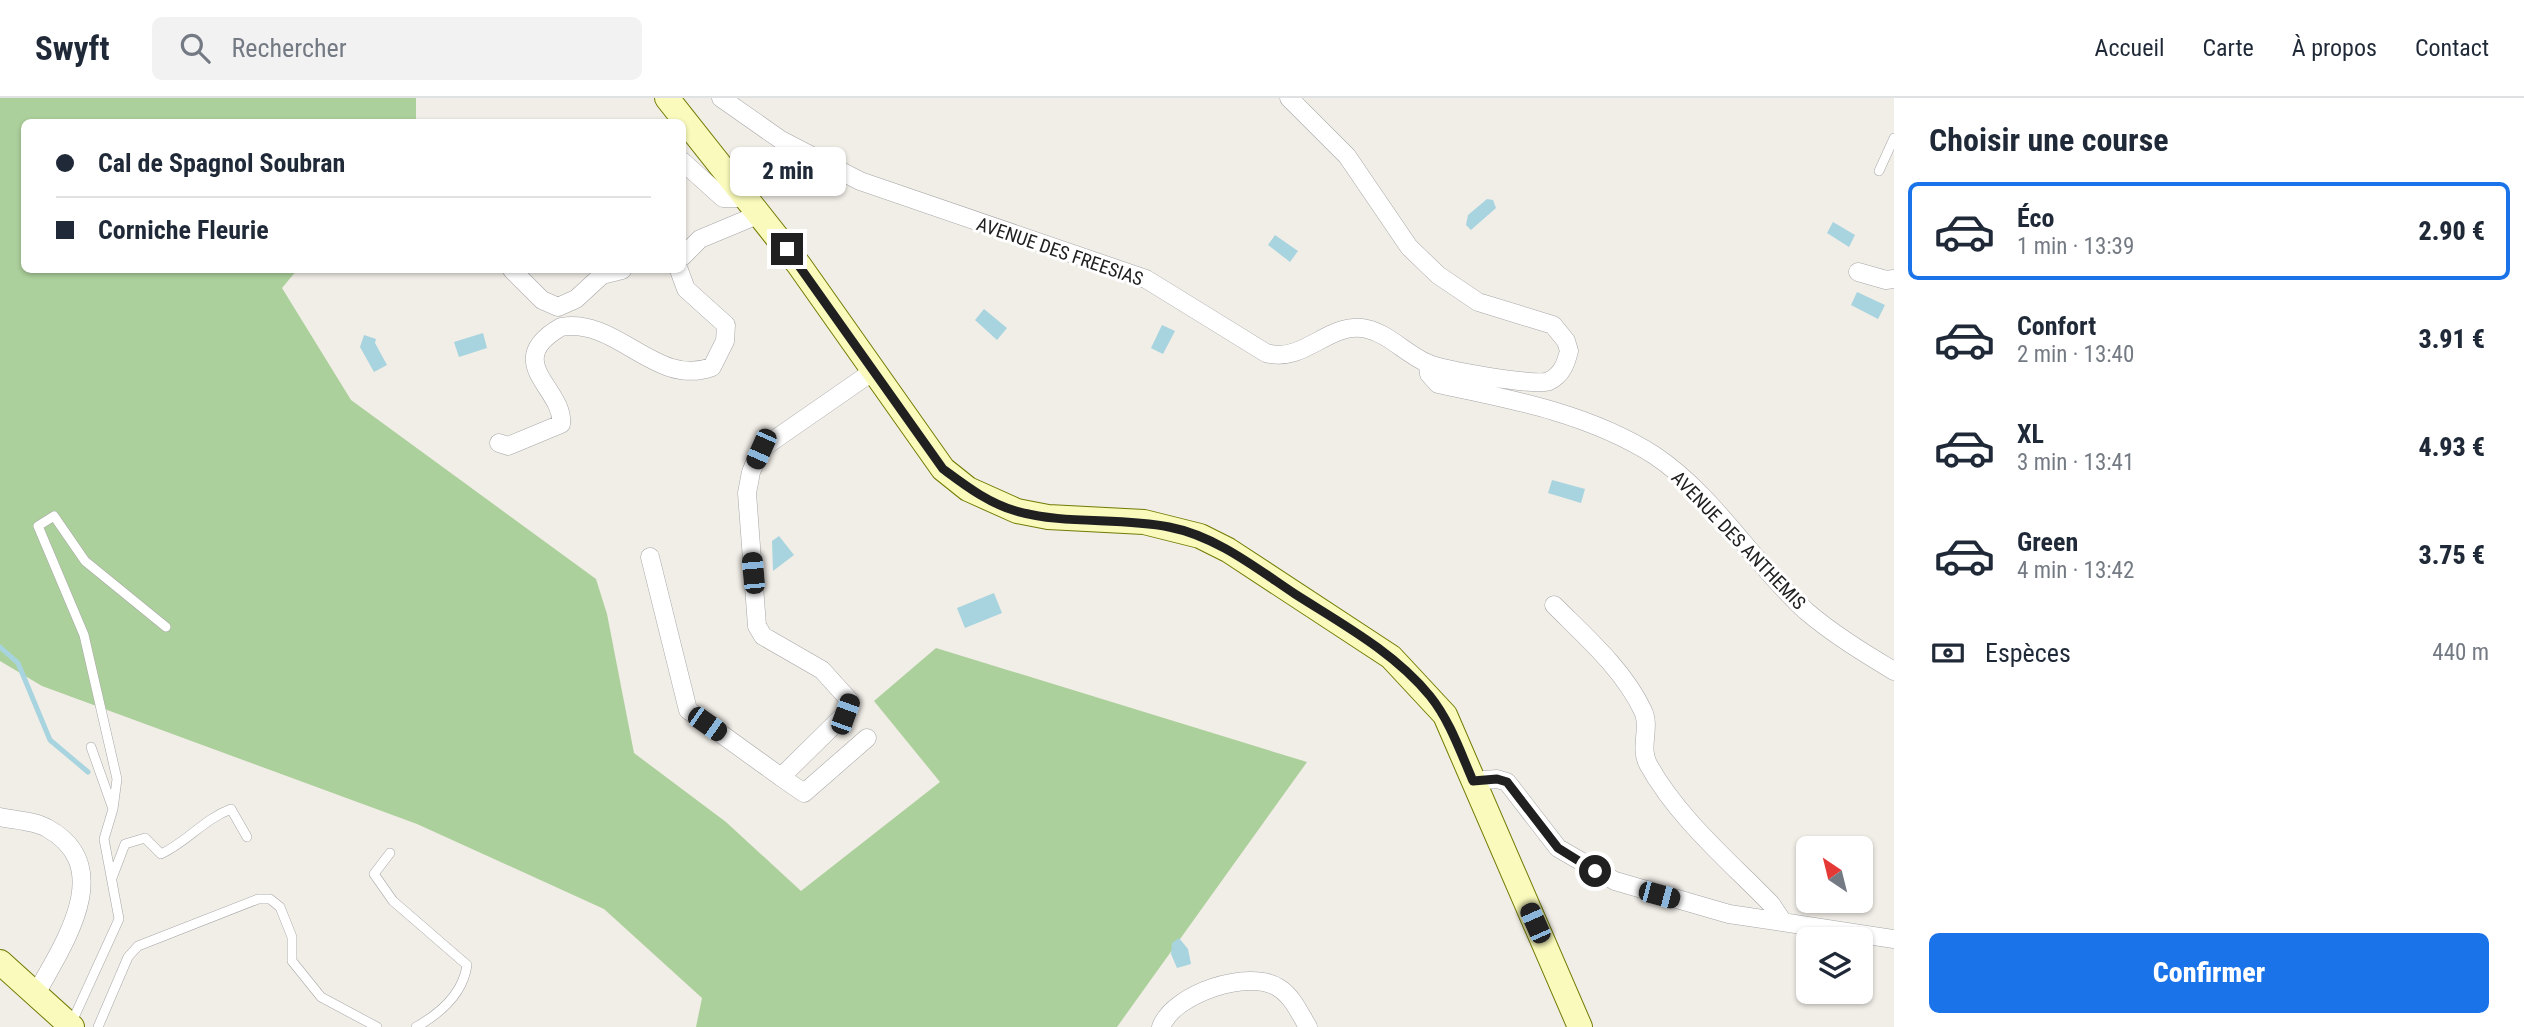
<!DOCTYPE html>
<html lang="fr">
<head>
<meta charset="utf-8">
<style>
  :root { --surface:#fff; --page:#f2f2f3; --text:#1f2937; --muted:#747a83; --line:#e0e1e3; --accent:#1a73e8 }
  body { margin:0; font-family:"Roboto Condensed",sans-serif; background:var(--page); color:var(--text); height:100vh; display:flex; flex-direction:column; font-size:26px; white-space:nowrap }
  * { box-sizing:border-box; margin:0 }
  p { font-size:23px; color:var(--muted) }
  .icon { flex:none; width:38px; height:38px; fill:none; stroke:currentColor; stroke-width:2; stroke-linecap:round; stroke-linejoin:round }
  .map { position:relative; flex:1; overflow:hidden }
  .side { display:flex; flex-direction:column; background:var(--surface); width:630px }
  .side>* { flex:none }
  .banner { position:absolute; left:21px; top:21px; width:665px; height:154px; border-radius:10px; box-shadow:0 2px 5px #0004; display:grid; align-content:center; height:154px; padding:0 35px; background:var(--surface) }
  .needle { width:46px; rotate:325deg }
  .buttons { position:absolute; left:1796px; top:738px; display:grid; gap:14px }
  .buttons a { display:grid; place-items:center; width:77px; height:77px; border-radius:10px; background:var(--surface); box-shadow:0 2px 5px #0004; font-size:35px }
  .end { position:absolute; width:32px; height:32px; margin:-16px; border:9px solid #202020; background:#fff; box-shadow:0 0 0 4px #fff }
  .from { border-radius:50% }
  .bubble { position:absolute; height:49px; border-radius:10px; background:var(--surface); box-shadow:0 2px 5px #0004; font-size:23px; font-weight:800; line-height:49px; text-align:center }
  .car { position:absolute; width:21px; height:42px; margin:-21px -10px; border-radius:9px; box-shadow:0 0 5px 2px #0007; background:linear-gradient(#222 24%,#8ab4d8 0 40%,#222 0 76%,#8ab4d8 0 86%,#222 0) }
  .banner b { display:flex; align-items:center; gap:24px; height:66px; font-size:26px }
  .banner b+b { border-top:2px solid var(--line) }
  .banner i { width:18px; height:18px; background:var(--text) }
  ul { padding:0; list-style:none }
  li { display:flex; align-items:center; gap:21px; height:98px; margin:0 14px 10px; padding:0 21px; border:4px solid transparent; border-radius:10px }
  li div { flex:1 }
  li b { display:block; font-size:26px }
  li em { font-style:normal; font-weight:800 }
  li.active { border-color:var(--accent) }
  li>.icon { width:63px; height:63px; stroke-width:1.5 }
  h2 { padding:0 35px; font-size:32px; line-height:84px }
  .pay { display:flex; align-items:center; gap:18px; height:77px; padding:0 35px; font-size:26px }
  .pay p { margin-inline-start:auto }
  .button { display:flex; gap:14px; margin-top:auto; padding:14px 35px }
  .button a { flex:1; height:80px; border-radius:10px; background:var(--accent); color:#fff; font-size:28px; font-weight:800; line-height:80px; text-align:center }
  header { display:flex; align-items:center; gap:42px; box-sizing:border-box; height:98px; padding:0 35px; background:var(--surface); border-bottom:2px solid var(--line) }
  header strong { font-size:33px }
  nav { display:flex; gap:38px; margin-inline-start:auto; font-size:24px }
  .search { width:490px; height:63px; background:var(--page); display:flex; align-items:center; gap:18px; box-sizing:border-box; padding:0 24px; border-radius:10px; color:var(--muted); font-size:26px }
  main { display:flex; flex:1; min-height:0 }
  .map>svg:first-child { display:block }
  .forest { fill:#acd09b }
  .water { fill:#a7d4df }
  .lines { fill:none; stroke-linecap:round; stroke-linejoin:round }
  .stream { stroke:#a7d4df; stroke-width:5 }
  .lane-casing { stroke:#a7a7a7; stroke-width:10 }
  .street-casing { stroke:#a7a7a7; stroke-width:19 }
  .secondary-casing { stroke:#717b04; stroke-width:26 }
  .lane { stroke:#fff; stroke-width:9 }
  .street { stroke:#fff; stroke-width:18 }
  .secondary { stroke:#f9fabb; stroke-width:24 }
  .route { stroke:#202020; stroke-width:9 }
  .labels { text-anchor:middle; stroke-width:6; stroke-linejoin:round; paint-order:stroke }
  .street-label { font-size:19px; fill:#202020; stroke:#fff }
</style>
</head>
<body>
<header>
<strong>Swyft</strong>
<div class="search"><svg class="icon" aria-label="search" viewBox="0 0 24 24"><circle cx="10" cy="10" r="6"/><path d="M15 15l6 6"/></svg>Rechercher</div>
<nav><a>Accueil</a><a>Carte</a><a>À propos</a><a>Contact</a></nav>
</header>
<main>
<div class="map">
<svg width="1894" height="929" viewBox="0 0 1894 929">
  <rect width="100%" height="100%" fill="#f1ede7"/>
  <!-- forest -->
  <path class="forest" d="M0,0H416V24H24V172H297L282,190L351,302L596,481L607,516L634,655L726,724L801,793L940,684L874,603L936,550L1307,664L1117,929H696L702,900L604,811L417,726L42,588L0,563Z"/>
  <!-- water -->
  <path class="water" d="M1487,101L1493,102L1496,110L1471,132L1466,127L1468,117Z
    M1833,124L1855,137L1849,149L1827,135Z
    M1275,137L1298,153L1290,164L1268,147Z
    M1857,194L1885,207L1878,221L1851,207Z
    M984,211L1007,230L997,242L975,222Z
    M1162,227L1175,233L1163,256L1151,250Z
    M483,235L487,250L459,259L454,244Z
    M364,237L376,241L375,245L387,267L374,274L360,249Z
    M1552,382L1585,391L1581,405L1548,395Z
    M779,438L794,457L773,473L772,443Z
    M994,495L1002,515L965,530L957,510Z
    M1179,840L1188,851L1191,866L1177,870L1171,856L1172,845Z"/>
  <g class="lines">
    <!-- stream -->
    <path class="stream" d="M0,549L18,565L50,642L88,674"/>
    <!-- lane casing -->
    <g class="lane-casing">
      <path id="lane" d="M1879,73L1894,40
        M113,711L117,681L84,537L38,428L54,418L85,463L166,529
        M390,755L374,776L393,803L467,867C463,896 441,915 416,929
        M112,780L125,746L145,740L161,756C187,744 204,721 231,711L247,739
        M71,926L119,821L104,741L113,711L91,649
        M98,929L128,859L138,848L258,801H270L280,809L292,839V863L321,899L377,929"/>
    </g>
    <!-- street casing -->
    <g class="street-casing">
      <path id="street" d="M721,0L781,42L860,83L1146,181L1266,255C1305,266 1329,222 1367,231C1389,236 1406,256 1427,265C1443,272 1536,289 1549,283C1562,277 1566,265 1569,253L1566,243L1553,227L1478,204L1438,177L1409,149L1347,58L1289,0
        M682,63L723,100H747
        M682,159L700,141L760,116
        M512,172L542,202L558,209L576,201L602,177L622,172
        M1858,174L1886,182L1894,181
        M1428,266L1429,276L1438,286C1511,301 1590,316 1654,357C1714,397 1753,465 1806,513C1833,536 1864,555 1894,573
        M499,345L508,348L561,326C565,291 500,264 561,229C617,219 656,290 712,269L725,243L726,227L686,191L679,172
        M650,459L688,612L781,679L845,616L850,603L822,572L763,538L757,528L747,395L751,374L761,351L872,274
        M1554,507C1586,539 1624,572 1643,613C1651,629 1639,649 1648,666C1677,719 1728,762 1771,806L1781,821
        M781,679L804,695L867,640
        M1473,683L1497,681L1507,684L1558,750L1615,783L1729,816L1894,841
        M0,719C14,722 35,723 47,730C118,769 62,848 36,896
        M1161,929C1173,896 1249,870 1279,890C1293,899 1300,916 1308,929"/>
    </g>
    <!-- secondary casing -->
    <g class="secondary-casing">
      <path id="secondary" d="M667,0L799,167L943,371L968,391L1017,413L1048,419L1144,424L1200,438L1228,452L1391,559L1445,617L1580,929
        M0,864L72,929"/>
    </g>
    <!-- lane -->
    <use href="#lane" class="lane"/>
    <!-- street -->
    <use href="#street" class="street"/>
    <!-- secondary -->
    <use href="#secondary" class="secondary"/>
  </g>
  <g class="lines">
    <!-- route -->
    <path class="route" d="M787,151L943,371C966,388 988,405 1016,413C1065,427 1119,419 1169,429C1216,438 1256,470 1295,496C1342,526 1394,554 1430,598C1450,623 1460,653 1473,683L1497,681L1507,684L1558,750L1595,773"/>
  </g>
  <g class="labels">
    <!-- street labels -->
    <g class="street-label">
      <text transform="translate(1060 153) rotate(19)" y="7">AVENUE DES FREESIAS</text>
      <text transform="translate(1739 442) rotate(46)" y="7">AVENUE DES ANTHEMIS</text>
    </g>
  </g>
</svg>
<div class="buttons">
<a><svg class="needle" viewBox="-14 -14 28 28"><path d="M0-13l5 13h-10z" fill="#e53935"/><path d="M0 13l5-13h-10z" fill="#747a83"/></svg></a>
<a><svg class="icon" aria-label="layers" viewBox="0 0 24 24"><path d="M12 4l9 5-9 5-9-5zM3 14l9 5 9-5"/></svg></a>
</div>
<i class="end from" style="left:1595px;top:773px"></i>
<i class="end" style="left:787px;top:151px"></i>
<div class="bubble" style="left:730px;top:49px;width:116px">2 min</div>
<i class="car" style="left:761px;top:351px;rotate:204deg"></i>
<i class="car" style="left:753px;top:475px;rotate:355deg"></i>
<i class="car" style="left:845px;top:616px;rotate:20deg"></i>
<i class="car" style="left:707px;top:626px;rotate:125deg"></i>
<i class="car" style="left:1659px;top:797px;rotate:105deg"></i>
<i class="car" style="left:1535px;top:825px;rotate:336deg"></i>
<div class="banner">
<b><i class="from"></i>Cal de Spagnol Soubran</b>
<b><i></i>Corniche Fleurie</b>
</div>
</div>
<section class="side">
<h2>Choisir une course</h2>
<ul>
<li class="active"><svg class="icon" aria-label="car" viewBox="0 0 24 24"><path d="M5 17H2v-5l4-1 3-4h7l3 4 3 1v5h-3M9 17h6M6 11h13"/><circle cx="7" cy="17" r="2"/><circle cx="17" cy="17" r="2"/></svg><div><b>Éco</b><p>1 min · 13:39</p></div><em>2.90 €</em></li>
<li><svg class="icon" aria-label="car" viewBox="0 0 24 24"><path d="M5 17H2v-5l4-1 3-4h7l3 4 3 1v5h-3M9 17h6M6 11h13"/><circle cx="7" cy="17" r="2"/><circle cx="17" cy="17" r="2"/></svg><div><b>Confort</b><p>2 min · 13:40</p></div><em>3.91 €</em></li>
<li><svg class="icon" aria-label="car" viewBox="0 0 24 24"><path d="M5 17H2v-5l4-1 3-4h7l3 4 3 1v5h-3M9 17h6M6 11h13"/><circle cx="7" cy="17" r="2"/><circle cx="17" cy="17" r="2"/></svg><div><b>XL</b><p>3 min · 13:41</p></div><em>4.93 €</em></li>
<li><svg class="icon" aria-label="car" viewBox="0 0 24 24"><path d="M5 17H2v-5l4-1 3-4h7l3 4 3 1v5h-3M9 17h6M6 11h13"/><circle cx="7" cy="17" r="2"/><circle cx="17" cy="17" r="2"/></svg><div><b>Green</b><p>4 min · 13:42</p></div><em>3.75 €</em></li>
</ul>
<div class="pay"><svg class="icon" aria-label="cash" viewBox="0 0 24 24"><path d="M3 7h18v10H3z"/><circle cx="12" cy="12" r="2"/></svg>Espèces<p>440 m</p></div>
<div class="button"><a>Confirmer</a></div>
</section>
</main>
</body>
</html>
